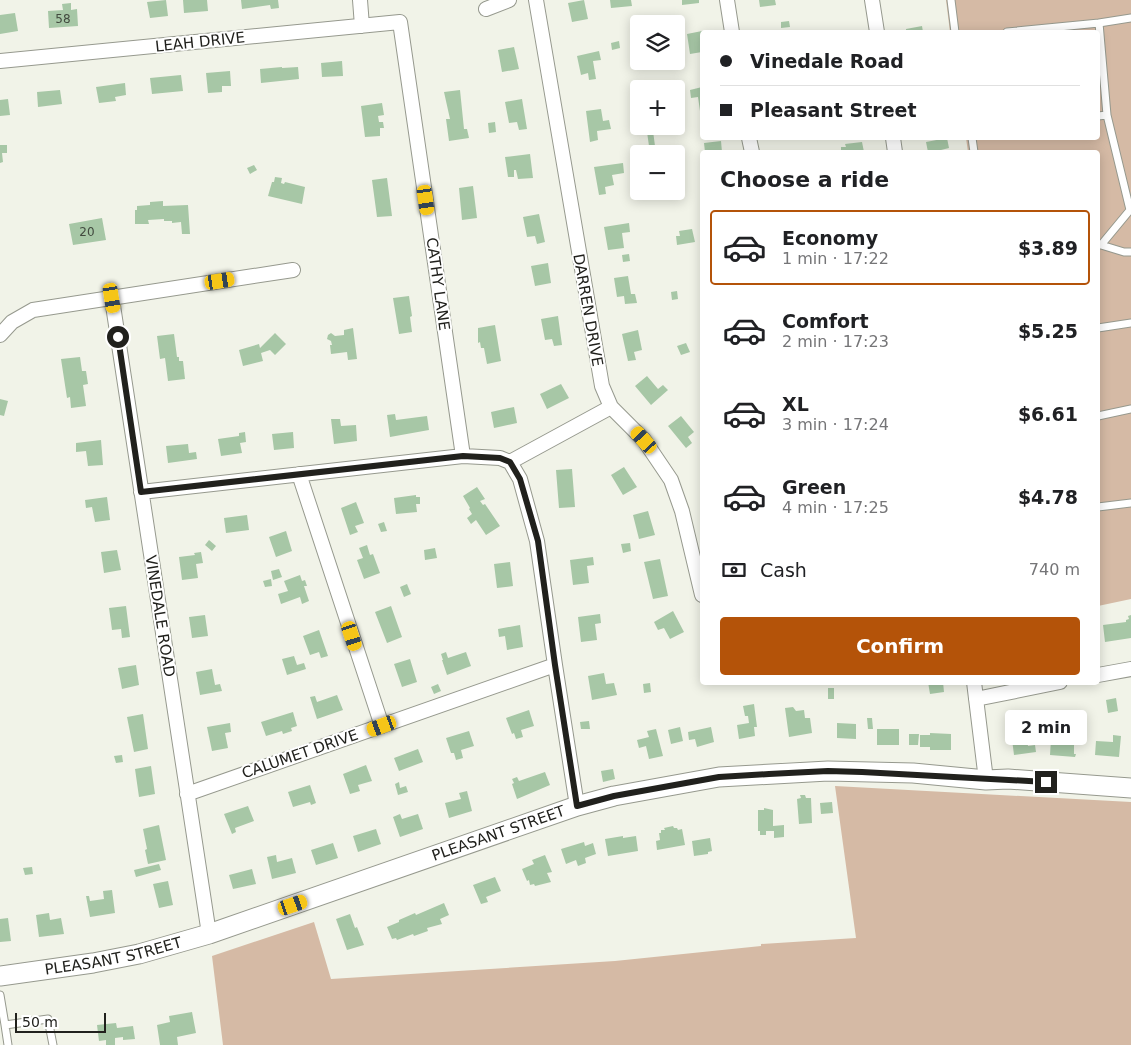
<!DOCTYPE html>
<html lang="en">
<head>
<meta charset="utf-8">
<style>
  :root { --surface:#fff; --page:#f2f2f2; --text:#202124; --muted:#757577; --line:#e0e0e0; --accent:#b45309 }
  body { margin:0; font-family:"DejaVu Sans",sans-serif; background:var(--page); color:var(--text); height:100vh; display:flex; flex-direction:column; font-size:19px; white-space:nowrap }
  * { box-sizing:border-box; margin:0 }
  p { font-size:16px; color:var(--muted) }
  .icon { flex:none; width:28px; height:28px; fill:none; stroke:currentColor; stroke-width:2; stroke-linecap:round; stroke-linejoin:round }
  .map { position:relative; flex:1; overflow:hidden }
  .panel { position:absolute; left:700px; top:150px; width:400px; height:535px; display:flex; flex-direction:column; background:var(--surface); border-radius:5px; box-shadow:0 2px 12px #0003 }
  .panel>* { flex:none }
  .hud { position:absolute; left:700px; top:30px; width:400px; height:110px; border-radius:5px; box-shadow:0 2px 12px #0003; display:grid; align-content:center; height:110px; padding:0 20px; background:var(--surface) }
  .tools { position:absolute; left:630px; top:15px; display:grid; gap:10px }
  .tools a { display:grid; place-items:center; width:55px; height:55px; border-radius:5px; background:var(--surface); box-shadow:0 2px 12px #0003; font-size:25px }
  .scale { position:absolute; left:15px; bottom:12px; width:91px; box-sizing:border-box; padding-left:5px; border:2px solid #21211d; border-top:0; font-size:14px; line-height:18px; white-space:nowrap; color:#21211d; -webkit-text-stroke:4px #fff; paint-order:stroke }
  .end { position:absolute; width:22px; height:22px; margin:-11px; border:6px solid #21211d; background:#fff; box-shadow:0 0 0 2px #fff }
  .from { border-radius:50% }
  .bubble { position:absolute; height:35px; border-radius:5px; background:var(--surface); box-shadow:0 2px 12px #0003; font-size:16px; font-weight:800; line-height:35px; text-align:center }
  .car { position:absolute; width:15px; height:30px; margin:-15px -8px; border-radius:6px; box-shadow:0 0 4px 1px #0007; background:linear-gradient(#f5c518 24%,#345 0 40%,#f5c518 0 76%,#345 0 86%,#f5c518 0) }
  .hud b { display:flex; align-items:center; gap:18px; height:48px; font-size:19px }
  .hud b+b { border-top:1px solid var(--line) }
  .hud i { width:12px; height:12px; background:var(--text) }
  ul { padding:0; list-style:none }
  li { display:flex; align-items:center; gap:15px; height:75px; margin:0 10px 8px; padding:0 10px; border:2px solid transparent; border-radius:5px }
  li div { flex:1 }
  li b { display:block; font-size:19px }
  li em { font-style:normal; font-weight:800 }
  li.selected { border-color:var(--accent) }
  li>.icon { width:45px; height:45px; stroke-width:1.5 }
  h2 { padding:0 20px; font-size:22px; line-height:60px }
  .pay { display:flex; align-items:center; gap:12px; height:55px; padding:0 20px; font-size:19px }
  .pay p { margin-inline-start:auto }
  .button { display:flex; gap:10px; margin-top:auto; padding:10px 20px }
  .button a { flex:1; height:58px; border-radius:5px; background:var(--accent); color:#fff; font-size:20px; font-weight:800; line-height:58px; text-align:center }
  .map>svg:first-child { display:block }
  .green { fill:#d5baa5 }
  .building { fill:#a7c7a6 }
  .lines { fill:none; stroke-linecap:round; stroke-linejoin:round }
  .service-casing { stroke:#96998e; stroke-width:9 }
  .minor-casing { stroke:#96998e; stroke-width:16 }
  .secondary-casing { stroke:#96998e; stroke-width:21 }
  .service { stroke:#fff; stroke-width:7 }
  .minor { stroke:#fff; stroke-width:14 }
  .secondary { stroke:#fff; stroke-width:19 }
  .route { stroke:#21211d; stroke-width:6 }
  .labels { text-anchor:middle; stroke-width:4; stroke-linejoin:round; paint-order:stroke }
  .number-label { font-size:12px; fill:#424a3f }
  .street-label { font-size:15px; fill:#21211d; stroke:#fff }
</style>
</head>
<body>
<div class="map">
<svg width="1131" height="1045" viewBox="0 0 1131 1045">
  <rect width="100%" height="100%" fill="#f1f3e8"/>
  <!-- green -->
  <path class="green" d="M946,0H1131V599L1098,606V152H968L966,138H1098V32H950Z
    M835,786L1131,802V1045H223L212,956L314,922L331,979L615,961L761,946V944L856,938Z"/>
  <!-- building -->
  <path class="building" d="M166,0L168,16L150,18L147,2Z
    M183,0H207L208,11L184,13Z
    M241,0H278L279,8L271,9L270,5L242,9Z
    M584,0L588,19L572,22L568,3Z
    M610,0H631L632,6L611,8Z
    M682,0H699V3L682,5Z
    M759,0H775L776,5L760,7Z
    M71,3V10L77,9L78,26L49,28L48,11L63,10L62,4Z
    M15,13L18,31L0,34V15Z
    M675,15L676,23L667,24L665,17Z
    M789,21L790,27L781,28V22Z
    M922,26L923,32H906V29Z
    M702,31V52L690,54L687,34Z
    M619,41L620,48L612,50L611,43Z
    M514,47L519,69L502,72L498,50Z
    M599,51L601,60L593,61L596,79L589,80L588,73L581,75L577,56Z
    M342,61L343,76L322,77L321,63Z
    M282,67V68L298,67L299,79L261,83L260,69Z
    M230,71L231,86H222V92L208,93L206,73Z
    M181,75L183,91L152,94L150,78Z
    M125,83L126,95L115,97L116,101L99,103L96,87Z
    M702,87V118H701L698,97L691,98L690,90Z
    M60,90L62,104L38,107L37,92Z
    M460,90L464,129H467L469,138L449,141L446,119H450L444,92Z
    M8,99L10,115L0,116V100Z
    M522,99L527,129L519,130L517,122L509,123L505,102Z
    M382,103L384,115L378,116L379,122H383L384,128H380V136L365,137L361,106Z
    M601,109L603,121L609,120L611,129L597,131L598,140L590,142L586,111Z
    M495,122L496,132L489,133L488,123Z
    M653,131L655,146H649L647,132Z
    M947,138L949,148L941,150L942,152H928L926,142Z
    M721,141L722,152H705L704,143Z
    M862,142L864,152H841V147H846L845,144Z
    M0,145H7V153H2L3,162L0,163Z
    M530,154L533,178L518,179L516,170H514V177H508L505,157Z
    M623,163L624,173L612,175L614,185L605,187L606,194L599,195L594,167Z
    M254,165L257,170L250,174L247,168Z
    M275,177L282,178L281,183L284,184L285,182L305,187L302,204L268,196L272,182H274Z
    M387,178L392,216L377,217L372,180Z
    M473,186L477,218L462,220L459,188Z
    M163,201V206L188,205L190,234H182L181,222L172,223V221H164V219L148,220L149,224H135V210H137V206L150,205V202Z
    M539,214L545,242L537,244L535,236L527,237L523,217Z
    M102,218L106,240L73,245L69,224Z
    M629,223L630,232L622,233L624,248L608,250L604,227Z
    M692,229L695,242L677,245L676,236H680L679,231Z
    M629,254L630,261L623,262L622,255Z
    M548,263L551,283L535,286L531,266Z
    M628,276L631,294H635L637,303L625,304L624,296L617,297L614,278Z
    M677,291L678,299L672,300L671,292Z
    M409,296L412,316L410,317L412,332L399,334L393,298Z
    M558,316L562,345L554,346L552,339L545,340L541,319Z
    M495,325L501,361L487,364L484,348H481L480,342L478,343V328Z
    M353,328L357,359L348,360L347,352L331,354L330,345H332L331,341L327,339L328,335L331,333L335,336L344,335V330Z
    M638,330L642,350L634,352L636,360L628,361L622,334Z
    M275,333L286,344L275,355L270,350L261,353L263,361L243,366L239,350L259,344L260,348Z
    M174,334L177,357H179V361H183L185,379L168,381L165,358L160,359L157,336Z
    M686,343L690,352L681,355L677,346Z
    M80,357L82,371H86L88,384L83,385L86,406L71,408L70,397L67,398L61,359Z
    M647,376L658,389L663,385L668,390L651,405L635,386Z
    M561,384L569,398L547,409L540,394Z
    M0,399L8,401L4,416L0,415Z
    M514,407L517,423L494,428L491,412Z
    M395,414L396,420L427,416L429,430L390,437L387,415Z
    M681,416L694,432L688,437L692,443L686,448L668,426Z
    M331,419H340L341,426L356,425L357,441L334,444Z
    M245,432L246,442L240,443L242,453L221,456L218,439L239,436V433Z
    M293,432L294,448L274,450L272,434Z
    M101,440L103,465L88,466L86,451L76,452V443Z
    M188,444L189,453L196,452L197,459L168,463L166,446Z
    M624,467L637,487L623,495L611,475Z
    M572,469L575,507L559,508L556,470Z
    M477,487L485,499L480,501L483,505L485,504L500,526L486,535L476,520L471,524L467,518L472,514L469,509L470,508L463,496Z
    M416,495V497H420V504H416L417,512L396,514L394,498Z
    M107,497L110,520L95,522L92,507L86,508L85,500Z
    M356,502L364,523L355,526L358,532L350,535L341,508Z
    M648,511L655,535L639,539L633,515Z
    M247,515L249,530L226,533L224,518Z
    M384,522L387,531L381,532L378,524Z
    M286,531L292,551L276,557L269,537Z
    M209,540L216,546L212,551L205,545Z
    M630,543L631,551L623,553L621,544Z
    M367,545L370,555L373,554L380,573L364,579L357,560L363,558L359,548Z
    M435,548L437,558L425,560L424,550Z
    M117,550L121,570L104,573L101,552Z
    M201,552L203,563L196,564L198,578L182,580L179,557L195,555L194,553Z
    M593,557L594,565L587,566L589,583L573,585L570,560Z
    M660,559L668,596L653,599L644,562Z
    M510,562L513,586L497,588L494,564Z
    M279,569L282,577L273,580L271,571Z
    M300,575L302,581L305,580L307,586H304L309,601L302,604L300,597L281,604L278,594L288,591L284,581Z
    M271,579L272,586L265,587L263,581Z
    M407,584L411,594L404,597L400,587Z
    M126,606L130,637L122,638L121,629L112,630L109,608Z
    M391,606L402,637L387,643L375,612Z
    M673,611L684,632L670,639L664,628L658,630L654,622Z
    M600,614L601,623L595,624L597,640L581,642L578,617Z
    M205,615L208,636L192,638L189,617Z
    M1131,615V638L1105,642L1103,625L1126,622V620L1129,619L1128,616Z
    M520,625L523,647L507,650L505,636L499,637L498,629Z
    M319,630L328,656L321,658L319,652L310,655L303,636Z
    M446,652L448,658L466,652L471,666L447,675L442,660H443L441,654Z
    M294,656L297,665L304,663L306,669L287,675L282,659Z
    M410,659L417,682L402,687L394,664Z
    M136,665L139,685L122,689L118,668Z
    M212,669L215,685L220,684L222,691L200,695L196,672Z
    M604,673L606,684L614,683L617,695L592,700L588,676Z
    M928,682H943L944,692L930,694Z
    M650,683L651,692L644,693L643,684Z
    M438,684L441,691L434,694L431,687Z
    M828,688H834V699H828Z
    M337,695L343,710L317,719L310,697L315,696L317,702Z
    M1116,698L1118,711L1108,713L1106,700Z
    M754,704L757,727H754L755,736L739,739L737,725L749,723L748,716H745L743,706Z
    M793,707L796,711L804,710L805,718H810L812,733L789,737L785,708Z
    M529,710L534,726L521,730L523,737L516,739L514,733L512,734L506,718Z
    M293,712L297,726L291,728L292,731L283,734L282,731L266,736L261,722Z
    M143,714L148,749L134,752L127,717Z
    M867,718H872L873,729H868Z
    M589,721L590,729H581L580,722Z
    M230,723L231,732L225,733L228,748L212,751L207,727Z
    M837,723L856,724V739L837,738Z
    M680,727L683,741L671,744L668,730Z
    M711,727L714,742L697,747L695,739L689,740L688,732Z
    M656,729L663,756L649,759L646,746L639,748L637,740L649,737L647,731Z
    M877,729H899V745H877Z
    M1026,729L1028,746L1035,745L1036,752L1014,755L1011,731Z
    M469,731L474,746L461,750L463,758L456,760L454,753H451L446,738Z
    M930,733L951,734V750H930V747H920V735H930Z
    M1067,733L1078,734V742L1074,741V754H1076L1075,757L1050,755L1051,739L1067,740Z
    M909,734H919L918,745H909Z
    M1113,735L1121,736L1119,757L1095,755L1096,741L1113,742Z
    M418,749L423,762L399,771L394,758Z
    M122,755L123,762L116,763L114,756Z
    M366,765L372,781L358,785L360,791L350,794L343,774Z
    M151,766L155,794L139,797L135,769Z
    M613,769L615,779L603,782L601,771Z
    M545,772L550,785L517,799L512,784L514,783L512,779L517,777L519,781Z
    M399,782L400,788L406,786L408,792L398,795L395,784Z
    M310,785L316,803L311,805L310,802L293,807L288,792Z
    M467,791L472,811L449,818L445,803L461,799L459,793Z
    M800,795H805L806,798H811L812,823L799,824L797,799L801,798Z
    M832,802L833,813L821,814L820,803Z
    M248,806L254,821L235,828L236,832L232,834L224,814Z
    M764,808L773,810V826L784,825V837L774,838V831H766V835H760V831H758V810H764Z
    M400,814L402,819L418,814L423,829L400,837L393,817Z
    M159,825L166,860L148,864L145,850L147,849L143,829Z
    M673,826L674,828H677L678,830L682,829L685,845L657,850L656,841L660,840L659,833H661V830H665L664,828Z
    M376,829L381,844L358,852L353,836Z
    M623,836V838L636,836L638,851L608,856L605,839Z
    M710,838L712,851L708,852V854L694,856L692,841Z
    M584,842L585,846L593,843L596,854L585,858L586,863L578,866L576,860L566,864L561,849Z
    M333,843L338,858L316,865L311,850Z
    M276,855L277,862L292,858L296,873L272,879L267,857Z
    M545,855L552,872L547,873L551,882L535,886L534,884L530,885L529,880L527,881L522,869L534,864L532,860Z
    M159,864L161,870L136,877L134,870Z
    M32,867L33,874L25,875L23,868Z
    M252,869L256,884L233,889L229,875Z
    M495,877L501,891L486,897L488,902L481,904L473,885Z
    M168,881L173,905L159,908L153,884Z
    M112,890L115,913L90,917L86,896H89L90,901L104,899L103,891Z
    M444,903L449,915L440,919L442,924L427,928L428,931L414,936L413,934L397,940L396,938L392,939L387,927L399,922V920L415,913L416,915Z
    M49,913L50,920L61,918L64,934L39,937L36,915Z
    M350,914L355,928L357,927L364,945L347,950L336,919Z
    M8,918L11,941L0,942V919Z
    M192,1012L196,1033L177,1037L178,1045H160L157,1025L170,1022L169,1016Z
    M116,1023L117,1028L133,1026L135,1039L123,1040V1037L115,1038V1045H106V1040L99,1041L97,1025Z"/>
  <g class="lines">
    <!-- service casing -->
    <g class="service-casing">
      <path id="service" d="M951,0L955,32
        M1007,32L1099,23
        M1098,116L1107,115L1099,23L1131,18
        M972,138L974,152
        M1098,245H1101L1130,210L1107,115
        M1101,245L1124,252H1131
        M1098,328L1131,323
        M1098,416L1131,409
        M1098,507L1131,503
        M0,995L5,1025
        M8,1045L5,1025L48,1019L53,1045"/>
    </g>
    <!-- minor casing -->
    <g class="minor-casing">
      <path id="minor" d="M360,0L362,26
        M536,0L602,386L611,407L644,440L671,480L682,511L702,595
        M727,0L732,32
        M872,0L877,32
        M486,9L509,0
        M0,61L400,22L463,456
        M749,138L752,152
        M893,138L895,152
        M112,299L209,934
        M0,335L12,322L33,310L293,270
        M510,462L611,407
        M299,474L382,726
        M141,492L463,456L500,458L510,462L520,479L537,541L555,665L577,806
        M1098,675L1131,669
        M974,682L986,780
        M976,699L1060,682
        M187,794L555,665"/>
    </g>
    <!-- secondary casing -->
    <g class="secondary-casing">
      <g id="secondary">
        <path id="s1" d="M0,976L93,963L139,954L209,934L577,806L614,796L719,777L828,771L913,773L986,780L1008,779L1131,788"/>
      </g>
    </g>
    <!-- service -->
    <use href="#service" class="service"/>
    <!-- minor -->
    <use href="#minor" class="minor"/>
    <!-- secondary -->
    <use href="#secondary" class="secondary"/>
  </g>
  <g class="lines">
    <!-- route -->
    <path class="route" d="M118,337L141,492L463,456L500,458L510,462L520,479L538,541L555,665L577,806L614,796L719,777L769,774L828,771L862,772L1046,782"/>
  </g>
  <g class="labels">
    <!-- number labels -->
    <g class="number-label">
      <text x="63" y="23">58</text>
      <text x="87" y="236">20</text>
    </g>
    <!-- street labels -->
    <g class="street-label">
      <text transform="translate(200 42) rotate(-6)" y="5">LEAH DRIVE</text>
      <text transform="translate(438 284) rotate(82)" y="5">CATHY LANE</text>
      <text transform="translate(588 310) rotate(80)" y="5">DARREN DRIVE</text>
      <text transform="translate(160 616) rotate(81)" y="5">VINEDALE ROAD</text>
      <text transform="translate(300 754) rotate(-19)" y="5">CALUMET DRIVE</text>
      <text dy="5" stroke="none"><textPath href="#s1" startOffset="520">PLEASANT STREET</textPath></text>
      <text dy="5" stroke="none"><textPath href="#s1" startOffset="115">PLEASANT STREET</textPath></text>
    </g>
  </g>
</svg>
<div class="tools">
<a><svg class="icon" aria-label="layers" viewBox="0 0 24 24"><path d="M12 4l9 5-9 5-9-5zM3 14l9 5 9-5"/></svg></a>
<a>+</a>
<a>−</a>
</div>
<div class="scale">50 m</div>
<i class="end from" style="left:118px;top:337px"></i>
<i class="end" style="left:1046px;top:782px"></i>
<div class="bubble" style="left:1005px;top:710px;width:82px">2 min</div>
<i class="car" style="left:426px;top:200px;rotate:172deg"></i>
<i class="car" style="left:220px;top:281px;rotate:81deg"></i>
<i class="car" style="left:112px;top:298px;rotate:171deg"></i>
<i class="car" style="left:644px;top:440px;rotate:318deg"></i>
<i class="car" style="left:352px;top:636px;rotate:162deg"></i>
<i class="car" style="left:382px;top:726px;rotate:250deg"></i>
<i class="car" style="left:293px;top:905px;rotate:71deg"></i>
<div class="hud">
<b><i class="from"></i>Vinedale Road</b>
<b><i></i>Pleasant Street</b>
</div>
<section class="panel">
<h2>Choose a ride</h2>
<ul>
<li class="selected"><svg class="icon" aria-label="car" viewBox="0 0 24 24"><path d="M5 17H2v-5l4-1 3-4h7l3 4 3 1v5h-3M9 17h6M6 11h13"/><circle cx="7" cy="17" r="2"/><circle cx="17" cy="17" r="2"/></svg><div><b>Economy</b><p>1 min · 17:22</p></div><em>$3.89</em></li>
<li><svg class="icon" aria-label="car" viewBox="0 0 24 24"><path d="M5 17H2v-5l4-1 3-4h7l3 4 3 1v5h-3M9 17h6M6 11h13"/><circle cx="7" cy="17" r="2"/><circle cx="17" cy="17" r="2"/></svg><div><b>Comfort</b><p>2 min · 17:23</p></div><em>$5.25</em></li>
<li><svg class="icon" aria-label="car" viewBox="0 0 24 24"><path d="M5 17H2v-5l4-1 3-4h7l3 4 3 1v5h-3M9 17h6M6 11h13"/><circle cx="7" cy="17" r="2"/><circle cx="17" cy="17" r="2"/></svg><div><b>XL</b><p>3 min · 17:24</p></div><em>$6.61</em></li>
<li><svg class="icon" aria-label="car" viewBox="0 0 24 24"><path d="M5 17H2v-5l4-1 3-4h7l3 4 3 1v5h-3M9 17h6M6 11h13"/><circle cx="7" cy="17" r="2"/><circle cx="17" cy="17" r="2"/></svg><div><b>Green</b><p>4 min · 17:25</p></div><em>$4.78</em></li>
</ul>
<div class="pay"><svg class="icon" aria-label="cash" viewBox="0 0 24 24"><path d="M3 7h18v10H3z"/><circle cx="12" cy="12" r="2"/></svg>Cash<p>740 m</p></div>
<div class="button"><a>Confirm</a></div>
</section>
</div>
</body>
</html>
